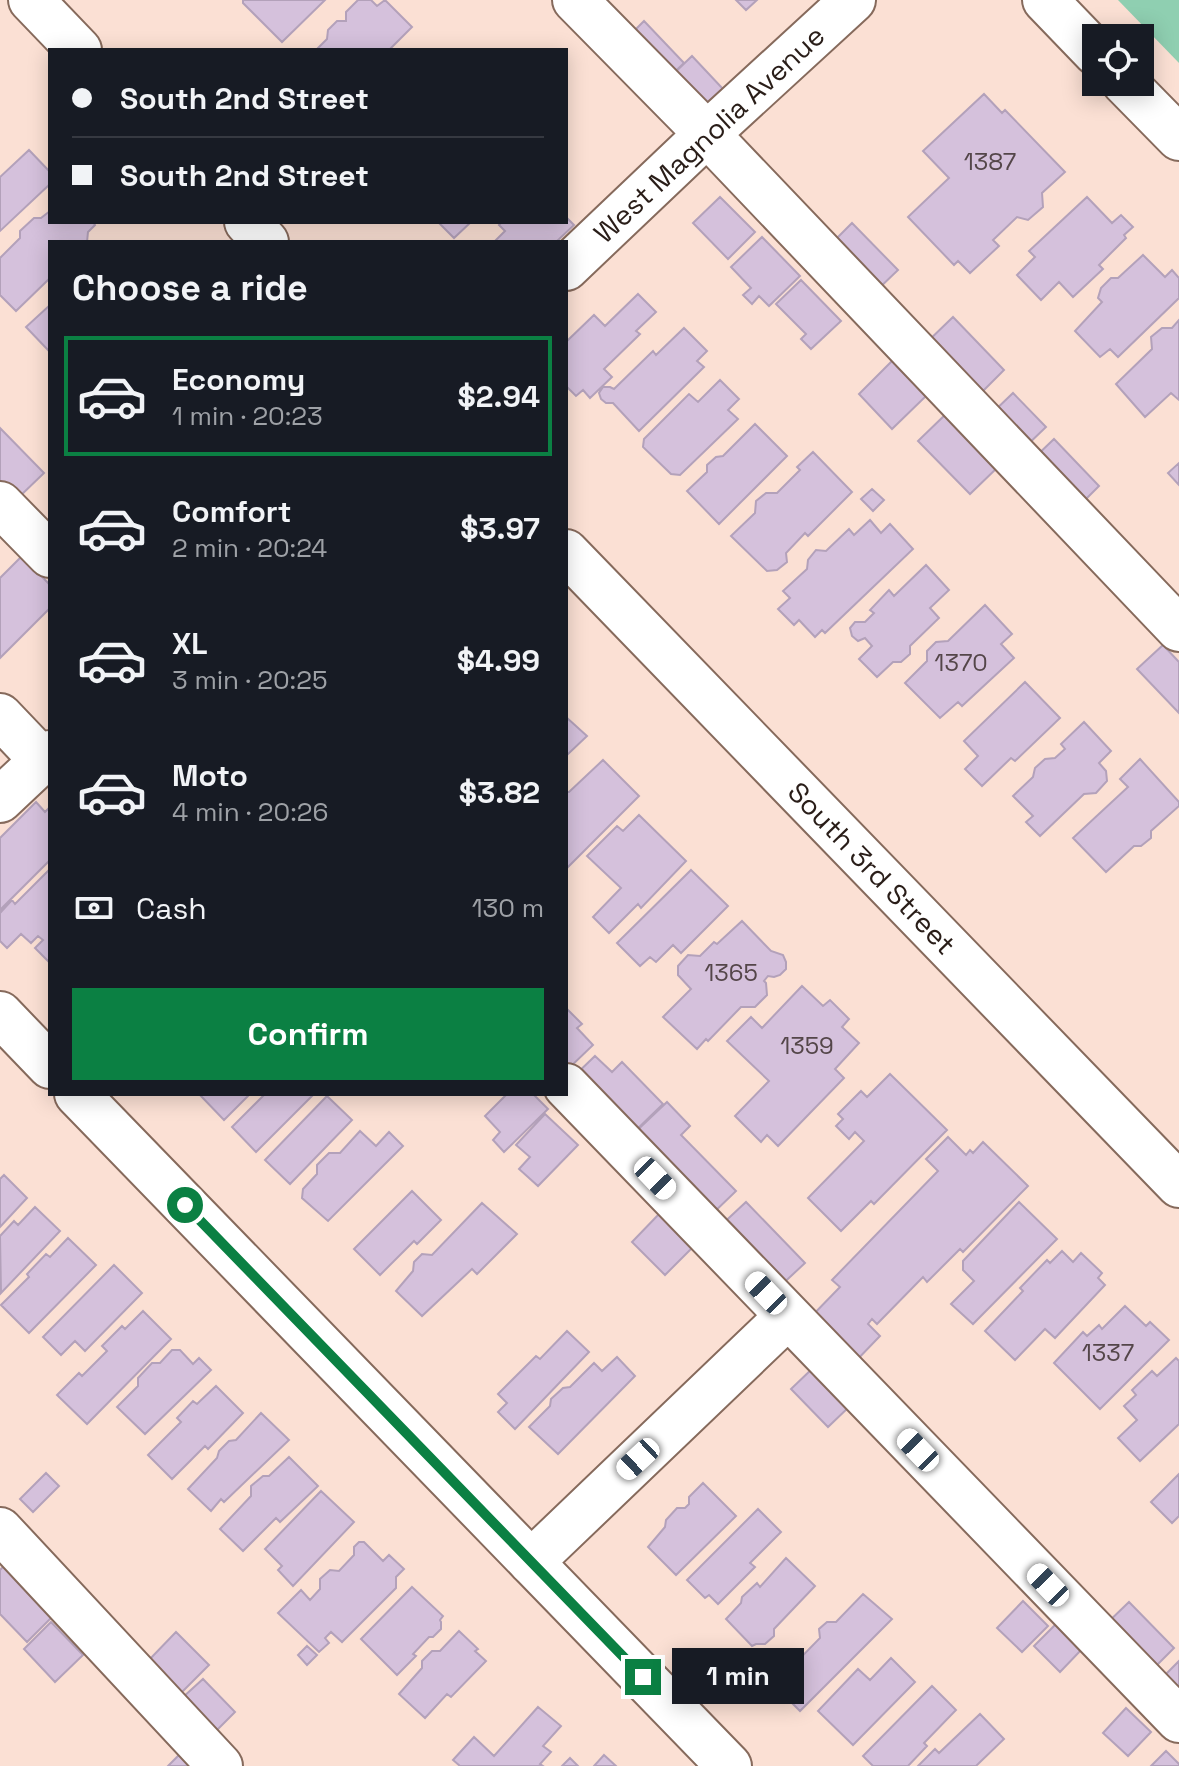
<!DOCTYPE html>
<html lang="en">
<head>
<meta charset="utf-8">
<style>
  :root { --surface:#171b24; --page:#242831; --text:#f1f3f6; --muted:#9ea1a6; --line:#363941; --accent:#0b8043 }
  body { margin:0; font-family:"Space Grotesk",sans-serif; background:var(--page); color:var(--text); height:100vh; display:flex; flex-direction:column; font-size:30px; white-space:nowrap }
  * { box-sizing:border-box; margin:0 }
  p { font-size:26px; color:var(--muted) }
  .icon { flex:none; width:44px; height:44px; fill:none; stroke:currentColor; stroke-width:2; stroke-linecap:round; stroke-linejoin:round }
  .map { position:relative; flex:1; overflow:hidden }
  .side { position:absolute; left:48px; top:240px; width:520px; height:856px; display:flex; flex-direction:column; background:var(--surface); border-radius:0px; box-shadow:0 4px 20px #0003 }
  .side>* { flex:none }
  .top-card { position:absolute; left:48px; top:48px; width:520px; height:176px; border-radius:0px; box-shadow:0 4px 20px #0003; display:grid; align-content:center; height:176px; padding:0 24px; background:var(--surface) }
  .tools { position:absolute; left:1082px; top:24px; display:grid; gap:16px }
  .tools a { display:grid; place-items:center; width:72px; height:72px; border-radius:0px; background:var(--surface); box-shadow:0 4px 20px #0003; font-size:40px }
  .end { position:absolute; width:36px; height:36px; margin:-18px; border:10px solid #0b8043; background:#fff; box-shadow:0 0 0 4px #fff }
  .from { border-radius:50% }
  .bubble { position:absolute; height:56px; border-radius:0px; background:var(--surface); box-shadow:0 4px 20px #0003; font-size:26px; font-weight:800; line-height:56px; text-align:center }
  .car { position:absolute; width:24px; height:48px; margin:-24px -12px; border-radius:10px; box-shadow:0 0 6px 2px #0007; background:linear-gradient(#fff 24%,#345 0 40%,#fff 0 76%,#345 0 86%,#fff 0) }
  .top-card b { display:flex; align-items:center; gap:28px; height:76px; font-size:30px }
  .top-card b+b { border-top:2px solid var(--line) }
  .top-card i { width:20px; height:20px; background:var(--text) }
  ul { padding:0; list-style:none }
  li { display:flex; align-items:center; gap:24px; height:120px; margin:0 16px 12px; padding:0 8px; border:4px solid transparent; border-radius:0px }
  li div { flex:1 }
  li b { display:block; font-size:30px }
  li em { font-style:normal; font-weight:800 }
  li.on { border-color:var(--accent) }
  li>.icon { width:72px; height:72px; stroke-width:1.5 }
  h2 { padding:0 24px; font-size:36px; line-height:96px }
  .pay { display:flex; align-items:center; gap:20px; height:88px; padding:0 24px; font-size:30px }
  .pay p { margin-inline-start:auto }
  .button { display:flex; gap:16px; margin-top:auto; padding:16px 24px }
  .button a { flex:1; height:92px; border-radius:0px; background:var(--accent); color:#fff; font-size:32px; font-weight:800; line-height:92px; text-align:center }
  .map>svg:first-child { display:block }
  .park { fill:#8fcfb1 }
  .building { fill:#d5c1dc; stroke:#b3a1ba; stroke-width:2 }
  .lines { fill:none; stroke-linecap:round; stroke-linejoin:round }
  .minor-casing { stroke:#866a5c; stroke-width:48 }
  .major-casing { stroke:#866a5c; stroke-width:48 }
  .minor { stroke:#fff; stroke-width:44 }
  .major { stroke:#fff; stroke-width:44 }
  .route { stroke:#0b8043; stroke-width:10 }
  .labels { text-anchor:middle; stroke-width:8; stroke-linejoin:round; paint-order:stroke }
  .number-label { font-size:24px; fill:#544649 }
  .street-label { font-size:28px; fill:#291d18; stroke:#fff }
</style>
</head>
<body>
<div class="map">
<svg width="1179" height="1766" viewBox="0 0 1179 1766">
  <rect width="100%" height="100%" fill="#fbe0d4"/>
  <!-- park -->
  <path class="park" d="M1118,0H1179V63Z"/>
  <!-- building -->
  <path class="building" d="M243,0H325L282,42L243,3Z
    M358,0H371L377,6L385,0L412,27L389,50H316L327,39L328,30L337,21H346V12Z
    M736,0H757L746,10Z
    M644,21L684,63L662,84L622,43Z
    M692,56L723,89L696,115L665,82Z
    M984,94L1002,113L1005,110L1065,172L1042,193L1043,207L1028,220L1017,217L993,240L999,246L970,273L958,261L954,265L908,217L949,178L923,151Z
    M29,150L50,172V184L0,231V177Z
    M720,197L755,232L728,259L693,223Z
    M1087,197L1112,223L1121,215L1133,227L1124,235L1126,238L1099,265L1103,269L1073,297L1059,282L1041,300L1017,275L1035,257L1029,251Z
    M50,211V222H93L95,225L88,232L87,242H50V278L16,311L0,295V258L20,238V231L34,218H41Z
    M566,217L574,225L556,242H494L505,231L499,225L502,222H566Z
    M438,222H471L454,238Z
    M852,223L898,270L875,292L830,245Z
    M762,237L800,276L769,306L759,296L752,304L743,295L751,288L731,267Z
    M1143,255L1165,277L1172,270L1179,278V298L1118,357L1110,349L1100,357L1075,331L1102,302L1098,298L1101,288L1111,278H1118Z
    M801,280L841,321L811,349L801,339L806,334L776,304Z
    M638,294L656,312L636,331L640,334L604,369L612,377L590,398L583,390L576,396L566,386V342L594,315L605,326Z
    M50,305V348L48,350L26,327Z
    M953,317L1004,370L974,400L923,346Z
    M1179,320V400L1171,393L1145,417L1116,384L1152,349L1151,337L1162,328H1172Z
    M684,328L707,351L697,361L704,367L639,431L613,403H606L601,399L599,393L603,387H610L614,389L653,351L656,355Z
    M892,361L926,396L892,429L859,394Z
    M720,380L739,399L728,410L738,419L680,475L671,474L643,447L644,439L689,394L698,402Z
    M1013,393L1046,427L1022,450L989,416Z
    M947,413L999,466L970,494L918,441Z
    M755,424L787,456L719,524L687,491L707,472V465L716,457L723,456Z
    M0,428L44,473L18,498L0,480Z
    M1054,439L1099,486L1077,508L1031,461Z
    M813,452L852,492L808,536L805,533L786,553L787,562L777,570L767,571L731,536L755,513L756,501L766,493H777L800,470L797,467Z
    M1179,463V485L1168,473Z
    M872,489L884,500L873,511L861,499Z
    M870,520L881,533L890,524L913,549L825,633L822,630L815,637L799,620L794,625L778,609L790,598L783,591L807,569L808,560L816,550L826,551L849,529L854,535Z
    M22,556L50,585V608L0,658V578Z
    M926,565L949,590L930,608L939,618L910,646V654L901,662H893L877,677L859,659L872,646L865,638L858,641L852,636L850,628L855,622H865L874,613L870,610L889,590L894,596Z
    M985,605L1012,634L1001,644L1014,658L962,706L958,702L940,718L905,683L927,661V651L936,642L948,641Z
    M1163,645L1179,662V713L1137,669Z
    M1025,682L1060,718L1015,761L1011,758L982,786L965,769L978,756L964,741Z
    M566,717L587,736L566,756Z
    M1084,722L1111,751L1099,763L1106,771L1107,781L1096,793L1084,794L1040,836L1026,822L1033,816L1013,796L1033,777L1035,768L1045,759L1055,758L1065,749L1061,744Z
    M1140,759L1179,802V806L1151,831V838L1141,846H1134L1106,872L1073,838L1128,787L1120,779Z
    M603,760L639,796L566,869V792H569Z
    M36,802L45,812L50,807V860L0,910V838Z
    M639,815L686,861L641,908L638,904L609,933L593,917L621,888L587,856L617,826L623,831Z
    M50,869V959L48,961L35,948L43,940L38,936L31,943L21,934L7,948L0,941V913L12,900L15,904Z
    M691,870L728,906L681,953L673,945L656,962L650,957L640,966L617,943Z
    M742,921L771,951L783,955L786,962V969L780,975L774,977L768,976L764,981L766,983L767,995L755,1007H741L708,1041L706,1039L697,1049L663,1017L691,989L678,975V966L688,955L700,956L714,942L717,944Z
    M802,986L823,1006L830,1000L849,1019L842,1027L859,1043L835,1069L844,1078L778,1146L767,1135L761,1142L735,1116L769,1081L727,1041L751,1017L762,1028Z
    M566,1008L582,1024L577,1028L593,1045L566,1071Z
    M595,1056L612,1072L622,1062L663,1104L628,1138L571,1079Z
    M890,1074L947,1130L874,1204L871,1201L841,1231L808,1198L864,1141L855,1132L849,1139L836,1126L843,1119L838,1114L861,1091L867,1097Z
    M199,1094H250L224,1120Z
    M265,1094H314L256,1152L232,1127Z
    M507,1094H533L548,1109L504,1152L493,1140L500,1132L485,1116Z
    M327,1096L352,1120L290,1184L265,1160Z
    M667,1102L690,1126L681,1135L736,1191L707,1219L629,1138Z
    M545,1114L578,1145L538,1186L519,1169L530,1157L516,1145Z
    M360,1131L376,1146L389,1132L403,1146L328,1221L302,1198L303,1189L317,1174V1165L329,1153H340Z
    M948,1137L966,1155L970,1150L973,1153L983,1142L1028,1186L963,1252L960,1249L927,1282L923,1277L877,1324L872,1319L868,1324L880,1336L851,1366L806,1322L840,1287L832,1280L938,1171L926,1159Z
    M4,1175L27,1198L0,1227V1179Z
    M412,1191L441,1220L417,1244L414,1241L380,1275L354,1249Z
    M746,1202L805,1263L776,1290L717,1229Z
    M1019,1202L1057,1239L973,1324L951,1304L974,1281L963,1270V1261Z
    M482,1203L517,1234L477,1274L472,1269L422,1316L396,1291L413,1271L414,1262L422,1254L432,1255Z
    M35,1207L60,1231L1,1293L0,1236L14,1221L18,1225Z
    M660,1213L694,1246L665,1275L632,1242Z
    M68,1238L96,1265L29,1333L1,1305L29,1277L27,1274L46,1254L50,1257Z
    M1062,1251L1073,1262L1081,1253L1102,1273L1098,1278L1105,1285L1055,1338L1045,1329L1015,1360L985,1331L1023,1291L1020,1288L1047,1260L1050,1263Z
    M114,1265L142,1293L85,1351L75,1341L61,1355L43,1337Z
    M1125,1306L1146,1326L1150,1322L1169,1340L1100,1409L1054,1363L1083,1332L1087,1336L1099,1325L1102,1329Z
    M143,1311L171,1339L87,1424L57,1395L79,1373L82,1376L107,1351L102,1346L122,1326L125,1329Z
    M567,1331L589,1352L515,1429L498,1412L507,1403L498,1394L536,1356L540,1359Z
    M172,1350H180L193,1364L199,1358L211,1370L145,1434L117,1407L138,1386V1378L152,1363H160Z
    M617,1357L635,1376L558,1454L529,1427L550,1406L551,1399L563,1388L570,1387L594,1363L602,1371Z
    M1176,1358L1179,1361V1424L1140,1461L1118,1438L1137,1420L1124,1406L1136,1395L1132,1390L1152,1371L1157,1376Z
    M814,1367L851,1405L828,1427L791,1389Z
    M216,1386L243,1413L208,1449L205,1446L172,1479L148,1455L181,1422L177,1418L193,1401L197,1404Z
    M261,1413L289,1440L224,1502L221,1499L211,1511L188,1489L217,1458L219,1451L229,1441L236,1440Z
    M289,1457L318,1486L280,1522L276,1518L243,1551L220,1529L251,1496V1486L263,1476H269Z
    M46,1473L59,1486L33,1512L20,1499Z
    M1179,1474V1516L1172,1523L1151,1502Z
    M703,1483L736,1516L676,1575L648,1547L665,1527L666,1520L677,1508H685L689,1504V1497Z
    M321,1491L354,1522L293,1586L278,1570L282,1566L265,1549Z
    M758,1509L781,1532L750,1563L755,1567L718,1604L709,1595L705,1598L687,1580Z
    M359,1542H364L383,1561L389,1555L404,1569L396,1577V1588L342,1642L331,1632L325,1638L329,1643L319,1652L278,1613L301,1590L310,1600L320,1589V1579L330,1570L339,1571L354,1555V1547Z
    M786,1558L815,1586L774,1629V1636L765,1644H756L752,1646L726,1619L741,1603L742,1597L757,1583L760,1587Z
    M6,1564L54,1615L27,1642L0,1614V1570Z
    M412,1587L443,1616L440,1620L441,1622V1629L433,1637H429L413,1654L416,1656L397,1675L361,1639Z
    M863,1594L892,1619L800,1711L774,1685L820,1638L819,1629L827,1622H836Z
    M1023,1601L1048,1626L1022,1652L997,1628Z
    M1129,1602L1174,1648L1148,1674L1103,1627Z
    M51,1622L83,1655L55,1682L24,1649Z
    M1057,1623L1083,1648L1060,1672L1034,1646Z
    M459,1631L478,1649L475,1651L486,1661L451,1697L447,1694L425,1718L399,1694L422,1668V1661L432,1651H440Z
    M176,1632L209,1665L180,1694L148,1661Z
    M307,1646L317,1655L307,1665L298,1655Z
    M891,1658L915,1682L853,1745L818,1711L858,1669L870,1680Z
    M1179,1661V1708L1156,1684Z
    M203,1679L235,1712L215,1732L182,1698Z
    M932,1686L956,1710L924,1743L927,1746L908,1766H873L863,1756Z
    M538,1707L561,1726L543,1746L551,1752L540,1764L543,1766H460L453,1760L474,1737L494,1756Z
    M1126,1708L1151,1732L1128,1756L1103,1733Z
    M980,1714L1004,1739L976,1766H918L935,1749L939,1753Z
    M1166,1751L1179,1764V1766H1151Z
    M179,1755L191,1766H168Z
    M604,1755L616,1766H594Z
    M570,1758L578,1766H562Z"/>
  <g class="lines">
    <!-- minor casing -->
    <g class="minor-casing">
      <path id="minor" d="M575,0L707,134L1179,629
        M566,268L707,134L853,0
        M0,504L50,555
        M0,716L42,760
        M0,800L50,753
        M566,1086L1179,1720
        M0,1530L220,1766
        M531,1562L788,1316"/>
    </g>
    <!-- major casing -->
    <g class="major-casing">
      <path id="major" d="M31,0L79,50
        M1045,0L1096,53
        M1124,82L1179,138
        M247,222L266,242
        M566,552L1179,1185
        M0,1014L50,1066
        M77,1094L729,1766"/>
    </g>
    <!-- minor -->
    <use href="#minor" class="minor"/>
    <!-- major -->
    <use href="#major" class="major"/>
  </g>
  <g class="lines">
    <!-- route -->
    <path class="route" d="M185,1205L643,1677"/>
  </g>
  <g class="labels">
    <!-- number labels -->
    <g class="number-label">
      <text x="990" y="170">1387</text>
      <text x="961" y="671">1370</text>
      <text x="731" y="981">1365</text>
      <text x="807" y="1054">1359</text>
      <text x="1108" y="1361">1337</text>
    </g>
    <!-- street labels -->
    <g class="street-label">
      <text transform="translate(709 134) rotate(-43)" y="10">West Magnolia Avenue</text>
      <text transform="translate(872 868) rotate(46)" y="10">South 3rd Street</text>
    </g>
  </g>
</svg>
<div class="tools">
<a><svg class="icon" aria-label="locate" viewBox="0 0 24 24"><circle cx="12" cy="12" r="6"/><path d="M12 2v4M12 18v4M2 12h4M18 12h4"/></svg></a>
</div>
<i class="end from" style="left:185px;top:1205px"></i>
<i class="end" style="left:643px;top:1677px"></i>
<div class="bubble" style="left:672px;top:1648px;width:132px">1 min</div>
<i class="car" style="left:655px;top:1178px;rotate:136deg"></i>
<i class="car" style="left:766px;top:1293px;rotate:316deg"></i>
<i class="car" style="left:918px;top:1450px;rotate:316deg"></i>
<i class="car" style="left:638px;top:1459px;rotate:227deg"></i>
<i class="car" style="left:1048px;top:1585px;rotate:316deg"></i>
<div class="top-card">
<b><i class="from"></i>South 2nd Street</b>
<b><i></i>South 2nd Street</b>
</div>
<section class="side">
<h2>Choose a ride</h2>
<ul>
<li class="on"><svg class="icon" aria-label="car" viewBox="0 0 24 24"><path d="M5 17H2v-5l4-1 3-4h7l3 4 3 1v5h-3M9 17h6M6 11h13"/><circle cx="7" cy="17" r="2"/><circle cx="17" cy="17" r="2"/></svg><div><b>Economy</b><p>1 min · 20:23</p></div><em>$2.94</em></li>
<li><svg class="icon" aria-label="car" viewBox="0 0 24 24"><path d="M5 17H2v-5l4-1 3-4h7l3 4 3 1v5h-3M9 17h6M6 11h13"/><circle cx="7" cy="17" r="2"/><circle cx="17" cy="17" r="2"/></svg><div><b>Comfort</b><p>2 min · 20:24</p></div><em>$3.97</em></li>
<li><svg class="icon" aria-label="car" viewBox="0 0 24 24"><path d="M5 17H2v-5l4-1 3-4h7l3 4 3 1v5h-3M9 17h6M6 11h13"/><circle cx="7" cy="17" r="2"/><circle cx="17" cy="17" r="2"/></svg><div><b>XL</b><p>3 min · 20:25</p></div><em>$4.99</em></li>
<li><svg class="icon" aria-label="car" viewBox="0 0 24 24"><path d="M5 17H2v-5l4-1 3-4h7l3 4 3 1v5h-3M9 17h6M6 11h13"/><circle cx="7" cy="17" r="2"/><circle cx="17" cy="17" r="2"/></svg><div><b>Moto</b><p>4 min · 20:26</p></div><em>$3.82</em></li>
</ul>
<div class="pay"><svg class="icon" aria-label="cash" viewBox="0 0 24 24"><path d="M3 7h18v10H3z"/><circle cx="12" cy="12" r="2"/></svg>Cash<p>130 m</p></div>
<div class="button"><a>Confirm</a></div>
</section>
</div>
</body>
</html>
